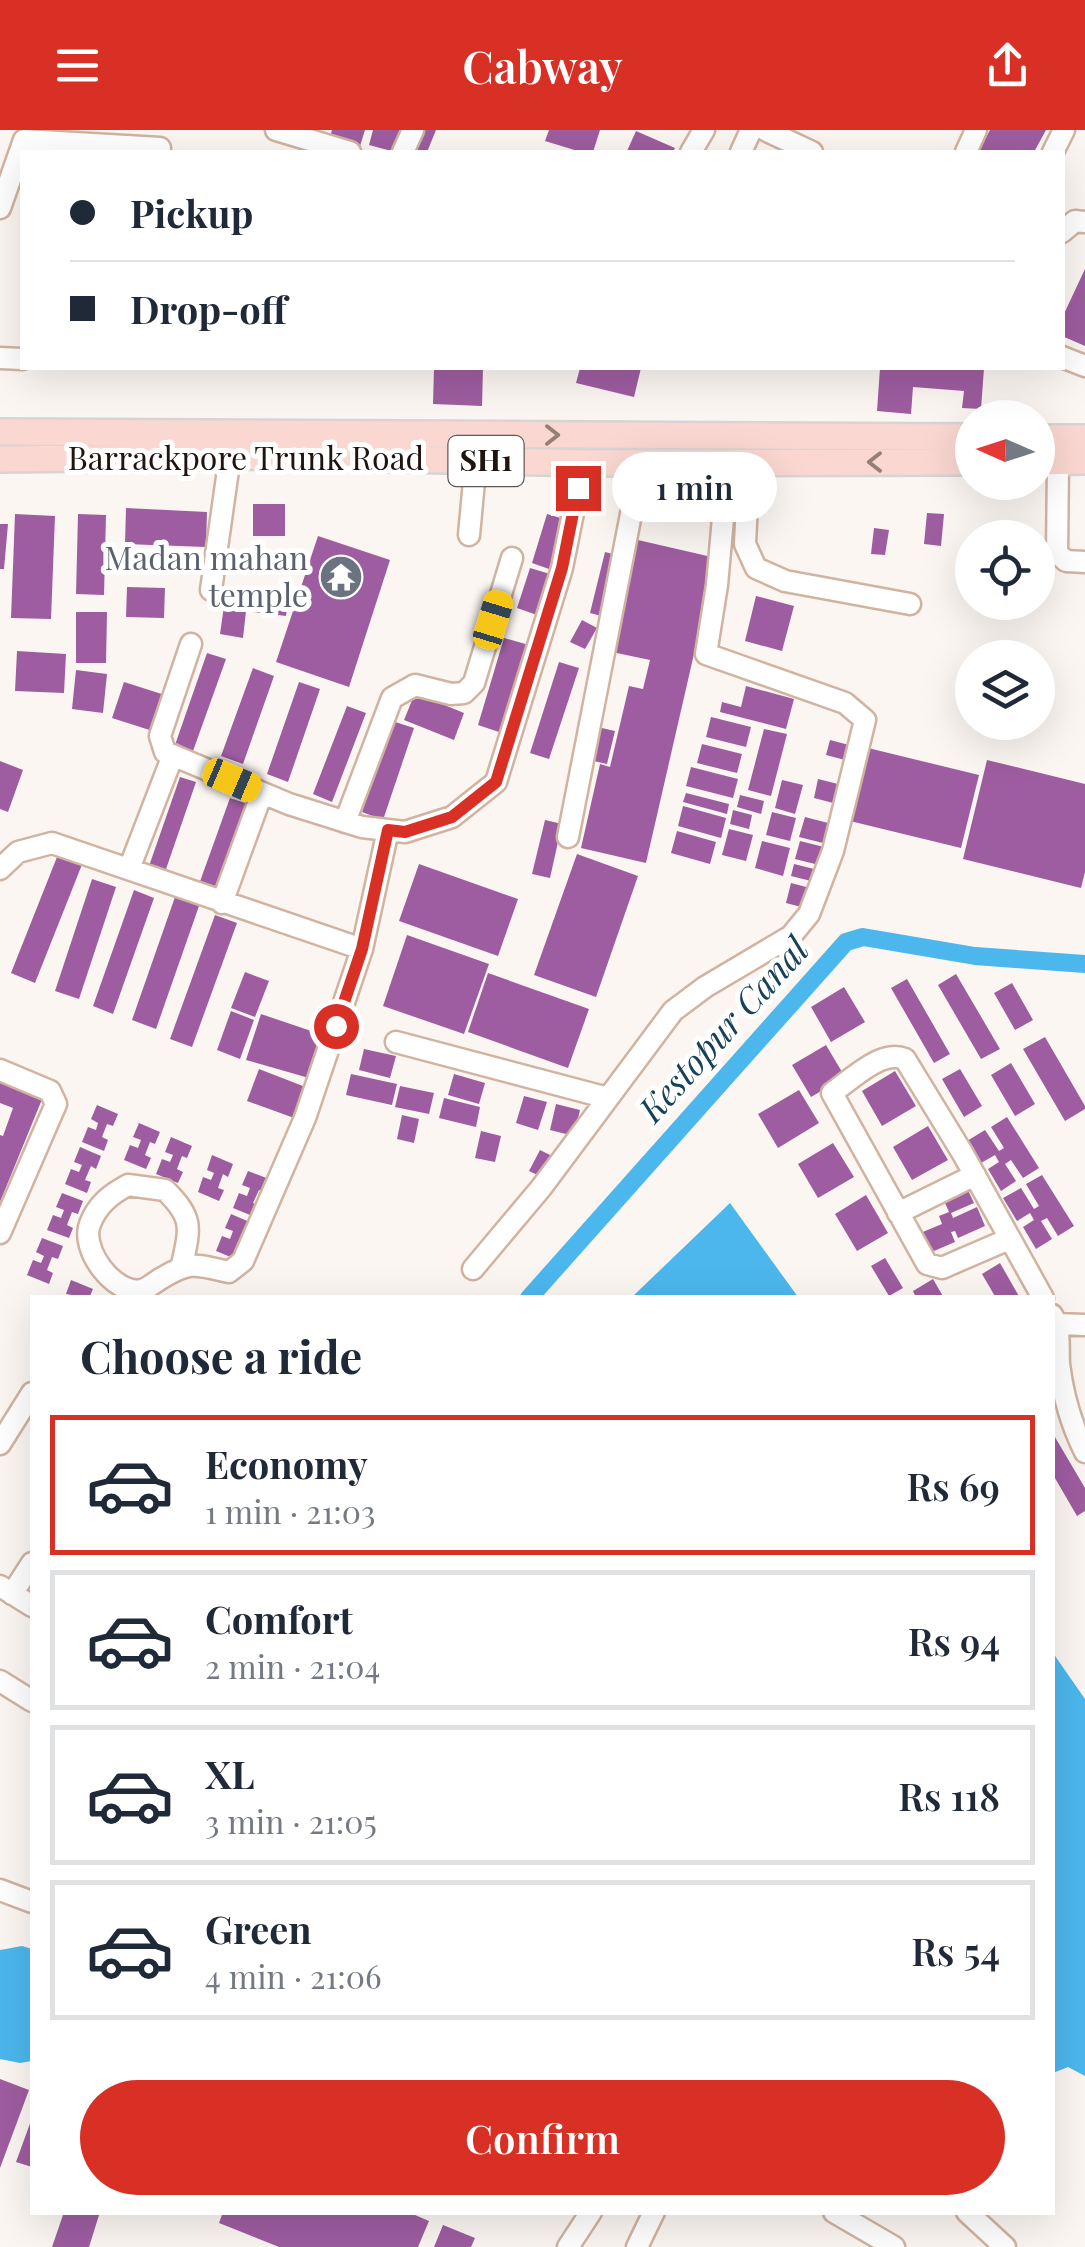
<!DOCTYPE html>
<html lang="en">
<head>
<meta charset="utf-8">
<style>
  :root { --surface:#fff; --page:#f6f6f7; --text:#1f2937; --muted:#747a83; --line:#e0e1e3; --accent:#d93025 }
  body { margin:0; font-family:"Playfair Display",serif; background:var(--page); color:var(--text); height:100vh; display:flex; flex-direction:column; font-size:38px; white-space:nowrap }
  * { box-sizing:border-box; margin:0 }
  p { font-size:32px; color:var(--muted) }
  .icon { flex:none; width:55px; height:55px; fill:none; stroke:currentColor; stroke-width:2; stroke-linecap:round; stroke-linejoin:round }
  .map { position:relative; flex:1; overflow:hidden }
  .panel { position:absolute; left:30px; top:1165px; width:1025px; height:920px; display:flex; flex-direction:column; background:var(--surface); border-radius:0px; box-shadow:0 10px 40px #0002 }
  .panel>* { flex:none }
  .banner { position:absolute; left:20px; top:20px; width:1045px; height:220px; border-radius:0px; box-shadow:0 10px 40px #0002; display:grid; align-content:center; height:220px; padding:0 50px; background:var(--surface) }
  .needle { width:65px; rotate:273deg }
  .buttons { position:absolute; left:955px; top:270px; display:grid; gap:20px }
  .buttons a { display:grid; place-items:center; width:100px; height:100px; border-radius:50%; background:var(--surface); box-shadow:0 10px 40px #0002; font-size:50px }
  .end { position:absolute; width:45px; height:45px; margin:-22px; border:12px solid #d93025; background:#fff; box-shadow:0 0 0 5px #fff }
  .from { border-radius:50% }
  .bubble { position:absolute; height:70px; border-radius:35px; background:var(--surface); box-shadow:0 10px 40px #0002; font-size:32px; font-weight:600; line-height:70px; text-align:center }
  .car { position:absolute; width:30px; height:60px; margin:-30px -15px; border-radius:12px; box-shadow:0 0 8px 2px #0007; background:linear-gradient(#f5c518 24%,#345 0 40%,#f5c518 0 76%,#345 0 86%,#f5c518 0) }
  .banner b { display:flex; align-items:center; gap:35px; height:95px; font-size:38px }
  .banner b+b { border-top:2px solid var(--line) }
  .banner i { width:25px; height:25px; background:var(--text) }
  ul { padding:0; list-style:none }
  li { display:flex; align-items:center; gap:30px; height:140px; margin:0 20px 15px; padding:0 30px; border:5px solid var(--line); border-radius:0px }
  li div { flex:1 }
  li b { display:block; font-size:38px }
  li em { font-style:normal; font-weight:600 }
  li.selected { border-color:var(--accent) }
  li>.icon { width:90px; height:90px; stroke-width:1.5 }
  h2 { padding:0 50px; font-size:45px; line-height:120px }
  .cta { display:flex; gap:20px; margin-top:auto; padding:20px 50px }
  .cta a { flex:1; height:115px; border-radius:60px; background:var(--accent); color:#fff; font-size:40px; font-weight:600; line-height:115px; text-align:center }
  header { display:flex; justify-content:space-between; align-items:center; height:130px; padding:0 50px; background:var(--accent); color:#fff; font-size:45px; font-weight:600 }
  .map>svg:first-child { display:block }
  .water { fill:#4cb7ed }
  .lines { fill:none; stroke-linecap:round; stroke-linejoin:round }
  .canal { stroke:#4cb7ed; stroke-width:18 }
  .building { fill:#9e5da0 }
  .minor-casing { stroke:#d1b3a1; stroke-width:25 }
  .major-casing { stroke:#d7d5d4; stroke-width:30 }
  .minor { stroke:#fff; stroke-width:20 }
  .major { stroke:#fad7d1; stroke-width:25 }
  .oneway { stroke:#977f79 }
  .route { stroke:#d93025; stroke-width:12 }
  .labels { text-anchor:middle; stroke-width:10; stroke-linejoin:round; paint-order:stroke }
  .shield { fill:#fff; stroke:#625a56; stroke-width:2.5 }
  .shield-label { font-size:30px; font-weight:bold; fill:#1f140e }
  .street-label { font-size:32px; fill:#1f140e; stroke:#fff }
  .worship-label { font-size:32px; fill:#5b616d; stroke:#fff; text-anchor:end }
  .water-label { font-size:35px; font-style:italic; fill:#164259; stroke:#fff }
</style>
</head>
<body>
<header><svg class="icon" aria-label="menu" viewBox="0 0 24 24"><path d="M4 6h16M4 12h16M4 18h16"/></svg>Cabway<svg class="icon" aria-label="share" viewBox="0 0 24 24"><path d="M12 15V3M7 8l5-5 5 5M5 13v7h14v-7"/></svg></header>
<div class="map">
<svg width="1085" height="2117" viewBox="0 0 1085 2117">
  <rect width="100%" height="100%" fill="#fcf6f2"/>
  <!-- water -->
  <path class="water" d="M730,1073L798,1167H632Z
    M1053,1523L1085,1569V1946L1068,1937L1053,1943Z
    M22,1816L32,1819V1931L20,1933L0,1929V1820Z"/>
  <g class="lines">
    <!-- canal -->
    <path class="canal" d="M529,1168L846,812L863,807L975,826L1085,834"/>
  </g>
  <!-- building -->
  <path class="building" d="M332,0H365L360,16L330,7Z
    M373,0H402L395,22L369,15Z
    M419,0H436L427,22H410Z
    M549,0H600L593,22H581L545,11Z
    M990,0H1046L1034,22H978Z
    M636,1L675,18L673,22L627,21Z
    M1085,139V216L1062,206V188Z
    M434,238H483L482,276L433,274Z
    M580,238H641L634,267L576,253Z
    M880,238H984L981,279L962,278L964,261L913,257L911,284L877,281Z
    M253,374H285V406H253Z
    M126,378L207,382L206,417L125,414Z
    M927,383L944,384L941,416L924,414Z
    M15,384L55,386L51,489L11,488Z
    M78,384L106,385L104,465L76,464Z
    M547,384L564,389L549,439L532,433Z
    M0,394H8L4,439H0Z
    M874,398L889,400L885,425L871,424Z
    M318,406L390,430L349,557L276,532Z
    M638,410L716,428L646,733L581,718L600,634L610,637L629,556L643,559L650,530L612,522Z
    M605,422L620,426L605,487L590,483Z
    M530,438L550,444L537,485L517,478Z
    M127,457L165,458L164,488L126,487Z
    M256,464L288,469L286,486L253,482Z
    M756,466L794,476L782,521L745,511Z
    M225,469L247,472L243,508L220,504Z
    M76,482H107L106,533H76Z
    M582,490L597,498L585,519L570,512Z
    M504,508L529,515L502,603L478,595Z
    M17,521L66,524L64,563L15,561Z
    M207,523L226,529L193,621L175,615Z
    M559,532L579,538L549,629L530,623Z
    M253,538L274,546L243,634L221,626Z
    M76,540L107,544L103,583L72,579Z
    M124,552L171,567L159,603L112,588Z
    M299,552L320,559L288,652L267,644Z
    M746,556L794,569L786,599L720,582L722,572L741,577Z
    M415,563L464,583L454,610L404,590Z
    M347,576L366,583L332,672L313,664Z
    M711,587L751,597L746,617L706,607Z
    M392,591L414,598L383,690L362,682Z
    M593,596L615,601L607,634L585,629Z
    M764,599L787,604L771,666L748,660Z
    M830,610L853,616L849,631L826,625Z
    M702,614L742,624L737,643L697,633Z
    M868,618L979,645L961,718L850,691Z
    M987,630L1085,654V742L1081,758L963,729Z
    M0,631L23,640L8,682L0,679Z
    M691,637L738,649L733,668L686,656Z
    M180,647L196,652L165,742L149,736Z
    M818,649L846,656L841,675L814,668Z
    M782,650L803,655L795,684L775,678Z
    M686,663L729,674L727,684L683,672Z
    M740,665L764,671L761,684L737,677Z
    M230,668L248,674L216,764L198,757Z
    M683,676L726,688L721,708L678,696Z
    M733,680L752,685L749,699L730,694Z
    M772,682L796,688L790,711L766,705Z
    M805,687L832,694L827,714L799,707Z
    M545,690L562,694L550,748L532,744Z
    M729,699L753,705L746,731L722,725Z
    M677,701L716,712L710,734L671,723Z
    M762,711L790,718L783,746L755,738Z
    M800,711L824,717L819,735L795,729Z
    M59,722L83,732L35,853L11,843Z
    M577,724L638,746L596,867L534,845Z
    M419,734L518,769L498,826L399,791Z
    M794,734L814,739L811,751L791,746Z
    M92,749L116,757L79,869L55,861Z
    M791,753L810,758L805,778L786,773Z
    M134,760L154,768L113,884L93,876Z
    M175,767L199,776L156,899L132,890Z
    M215,785L237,793L192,917L170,909Z
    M407,805L489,834L464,904L383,876Z
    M245,842L269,851L255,887L231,878Z
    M488,843L589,879L568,938L468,902Z
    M956,844L1000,919L981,929L938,855Z
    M907,849L950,924L934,933L891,858Z
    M1012,853L1033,890L1015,900L994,863Z
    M844,857L865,892L831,912L811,877Z
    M231,881L254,890L240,929L217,920Z
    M261,884L323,905L309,948L246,930Z
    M1045,907L1085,976V979L1065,991L1023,919Z
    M826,915L845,947L811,967L792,935Z
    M364,919L396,926L390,948L359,940Z
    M1011,933L1035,974L1015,986L991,945Z
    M259,939L308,958L297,989L247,971Z
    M960,939L982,976L964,987L942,949Z
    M895,941L916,976L882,996L862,961Z
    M0,944L45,962L0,1072V1005L3,1006L13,978L0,973Z
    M351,944L397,954L392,975L346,965Z
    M454,944L485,953L479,974L448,965Z
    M400,956L434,963L429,984L395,977Z
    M799,960L819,993L778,1018L758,984Z
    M524,966L547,972L538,1000L516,993Z
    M444,968L480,977L476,997L439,988Z
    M556,974L580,980L574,1006L550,1000Z
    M97,975L118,984L113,996L107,994L102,1007L108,1010L104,1021L82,1012L88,997L96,1000L98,993L91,989Z
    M402,985L419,989L414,1013L397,1009Z
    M1007,987L1039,1038L1023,1048L1011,1030L1005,1034L1016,1051L1001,1061L988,1039L999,1032L995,1025L981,1033L967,1011L985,1000L999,1021L1004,1018L991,997Z
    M139,993L160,1002L155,1014L150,1012L145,1025L151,1028L146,1039L124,1030L130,1015L138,1018L141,1010L133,1007Z
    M928,996L948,1030L912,1050L893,1017Z
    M481,1001L501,1006L495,1032L475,1028Z
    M171,1007L192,1016L187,1028L182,1026L177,1039L183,1042L178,1053L156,1044L162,1029L170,1032L173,1025L165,1022Z
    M833,1013L854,1047L818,1068L798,1034Z
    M80,1017L101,1026L96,1039L91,1036L85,1050L91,1052L87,1063L65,1054L71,1039L79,1042L82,1035L74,1032Z
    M540,1020L556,1028L546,1049L529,1041Z
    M212,1025L233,1034L228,1047L223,1044L218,1058L224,1060L219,1071L198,1062L203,1047L211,1050L214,1043L207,1040Z
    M248,1041L269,1049L264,1062L259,1060L253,1073L259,1076L255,1087L233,1078L239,1063L247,1066L250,1058L242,1055Z
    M1042,1045L1074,1096L1058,1106L1047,1088L1041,1091L1052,1109L1036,1119L1023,1097L1034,1090L1030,1083L1017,1091L1003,1068L1021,1058L1034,1079L1039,1076L1026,1054Z
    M966,1056L974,1073L951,1083L953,1088L977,1077L985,1096L958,1108L955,1101L951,1102L955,1112L927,1124L918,1104L942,1094L939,1086L949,1082L942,1066Z
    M62,1063L83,1071L78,1084L72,1082L67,1095L73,1098L69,1108L47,1100L53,1085L61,1088L64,1080L56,1077Z
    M866,1065L888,1103L857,1121L835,1084Z
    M231,1084L252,1093L247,1105L242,1103L236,1116L242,1119L238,1130L216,1121L222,1106L230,1109L233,1101L225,1098Z
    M42,1108L63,1116L58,1129L52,1127L47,1140L53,1143L49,1154L27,1145L33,1130L41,1133L44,1126L36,1122Z
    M885,1128L903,1158L889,1166L871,1136Z
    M1000,1133L1020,1168H996L982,1144Z
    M933,1149L944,1168H916L913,1161Z
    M71,1150L93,1159L89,1168L66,1164Z
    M1052,1302L1085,1358V1381L1077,1386L1052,1343Z
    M0,1949L29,1960L0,2038Z
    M32,1988V2037L16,2032Z
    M64,2082H100L89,2117H52Z
    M223,2082H408L429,2091L418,2117H279L219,2093Z
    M443,2095L475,2108L471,2117H434Z"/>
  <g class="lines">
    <!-- minor casing -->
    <g class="minor-casing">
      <path id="minor" d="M276,0L350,22
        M765,0L812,22
        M403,22L413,0
        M691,22L704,0
        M741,22L751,0
        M966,22L976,0
        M1053,22L1064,0
        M0,78L24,10L160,18
        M1062,102L1075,91L1085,92
        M1062,227L1085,236
        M0,228L22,229
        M749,332L745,414L756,438L785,451L910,474
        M1058,332L1057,423L1066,431L1085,432
        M469,405L476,330
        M211,460L230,326
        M191,514L160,606L165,622L289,674L362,697L405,702L452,687L496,652L562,438L583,333
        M345,692L392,568L415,555L451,564L464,563L474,553L512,428
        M568,707L641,333
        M0,739L18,722L52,713L362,819
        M129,739L173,625
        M222,773L262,663
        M396,912L608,968
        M0,940L50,961L56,974L0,1103
        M898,1083L975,1045
        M1009,1109L942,1138L927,1134L832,963C851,950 881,919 905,929L963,1024L1043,1168
        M182,1135C190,1098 194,1088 165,1060L128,1055C111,1064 97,1075 90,1094C80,1119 114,1165 141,1160C148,1159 156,1151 162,1148C191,1130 197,1135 229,1142L243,1131L305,988L362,819L388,700
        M473,1139L541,1058L673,881L705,857L791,806L809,784L833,721L865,590L845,573L706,524L717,455L728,332
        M1052,1185C1061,1200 1058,1218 1059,1234C1063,1266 1071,1294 1085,1322
        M1057,1194L1085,1195
        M0,1314L32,1263
        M0,1456L32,1476
        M12,1464L32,1433
        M0,1551L32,1571
        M0,1760L32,1772
        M834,2082L894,2117
        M967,2082L1005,2117
        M568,2117L591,2082
        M637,2117L654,2082"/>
    </g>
    <!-- major casing -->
    <g class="major-casing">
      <path id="major" d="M0,302L972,307
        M1038,308H1085
        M0,329L268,326L583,333L972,332
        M1038,332L1085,331"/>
    </g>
    <!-- minor -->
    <use href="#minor" class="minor"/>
    <!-- major -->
    <use href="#major" class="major"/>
  </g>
  <!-- one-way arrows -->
  <defs><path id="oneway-chevron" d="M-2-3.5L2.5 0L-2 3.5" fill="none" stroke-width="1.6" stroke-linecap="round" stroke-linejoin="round" transform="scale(2.5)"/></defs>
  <g class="oneway">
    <use href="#oneway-chevron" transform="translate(552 305)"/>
    <use href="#oneway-chevron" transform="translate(875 332) rotate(180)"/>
  </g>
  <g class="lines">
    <!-- route -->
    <path class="route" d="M336,896L362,819L388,700L405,702L452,687L496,652L562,438L578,358"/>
  </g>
  <!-- icons -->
  <defs>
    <g id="temple-disc" transform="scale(2.25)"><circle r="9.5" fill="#6b7280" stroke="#fff"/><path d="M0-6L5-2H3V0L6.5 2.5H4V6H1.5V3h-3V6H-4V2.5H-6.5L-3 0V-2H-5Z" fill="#fff"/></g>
  </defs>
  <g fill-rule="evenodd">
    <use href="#temple-disc" x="341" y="447"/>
  </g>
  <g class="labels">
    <!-- shield labels -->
    <rect class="shield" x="448.5" y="306" width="75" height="50" rx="8"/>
    <g class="shield-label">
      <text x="486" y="341">SH1</text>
    </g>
    <!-- street labels -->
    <g class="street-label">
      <text x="246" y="340">Barrackpore Trunk Road</text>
    </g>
    <!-- worship labels -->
    <g class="worship-label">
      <text x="308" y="440">Madan mahan<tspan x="308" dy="37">temple</tspan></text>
    </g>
    <!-- water labels -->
    <g class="water-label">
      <text transform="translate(724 900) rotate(-48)" y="12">Kestopur Canal</text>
    </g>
  </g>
</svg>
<div class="buttons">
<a><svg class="needle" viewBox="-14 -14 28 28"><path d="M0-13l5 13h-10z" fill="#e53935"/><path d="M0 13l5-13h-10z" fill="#747a83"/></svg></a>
<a><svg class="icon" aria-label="locate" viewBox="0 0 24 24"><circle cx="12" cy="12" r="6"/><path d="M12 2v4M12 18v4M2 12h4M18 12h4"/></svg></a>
<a><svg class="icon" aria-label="layers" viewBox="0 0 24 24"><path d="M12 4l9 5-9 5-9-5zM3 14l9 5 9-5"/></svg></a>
</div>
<i class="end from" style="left:336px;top:896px"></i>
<i class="end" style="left:578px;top:358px"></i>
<div class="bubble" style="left:612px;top:322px;width:165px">1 min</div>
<i class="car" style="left:493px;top:490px;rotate:17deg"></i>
<i class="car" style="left:232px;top:650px;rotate:113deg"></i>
<div class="banner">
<b><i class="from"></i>Pickup</b>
<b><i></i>Drop-off</b>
</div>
<section class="panel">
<h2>Choose a ride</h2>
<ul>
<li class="selected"><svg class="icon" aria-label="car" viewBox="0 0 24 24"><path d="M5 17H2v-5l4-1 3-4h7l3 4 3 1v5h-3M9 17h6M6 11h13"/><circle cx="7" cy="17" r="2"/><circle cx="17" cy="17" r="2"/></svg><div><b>Economy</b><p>1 min · 21:03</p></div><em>Rs 69</em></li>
<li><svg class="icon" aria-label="car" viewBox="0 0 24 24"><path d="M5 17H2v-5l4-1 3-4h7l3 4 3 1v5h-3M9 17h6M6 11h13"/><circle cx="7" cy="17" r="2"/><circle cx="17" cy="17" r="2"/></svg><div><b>Comfort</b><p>2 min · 21:04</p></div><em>Rs 94</em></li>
<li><svg class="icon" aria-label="car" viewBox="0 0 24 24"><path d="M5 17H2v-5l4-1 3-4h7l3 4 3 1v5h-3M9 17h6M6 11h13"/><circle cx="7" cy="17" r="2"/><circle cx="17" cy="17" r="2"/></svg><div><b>XL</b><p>3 min · 21:05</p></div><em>Rs 118</em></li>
<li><svg class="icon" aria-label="car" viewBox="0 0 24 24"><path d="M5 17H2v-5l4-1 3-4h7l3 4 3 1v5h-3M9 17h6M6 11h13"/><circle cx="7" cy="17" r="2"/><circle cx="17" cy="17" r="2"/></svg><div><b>Green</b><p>4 min · 21:06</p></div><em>Rs 54</em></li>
</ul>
<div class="cta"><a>Confirm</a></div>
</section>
</div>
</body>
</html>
